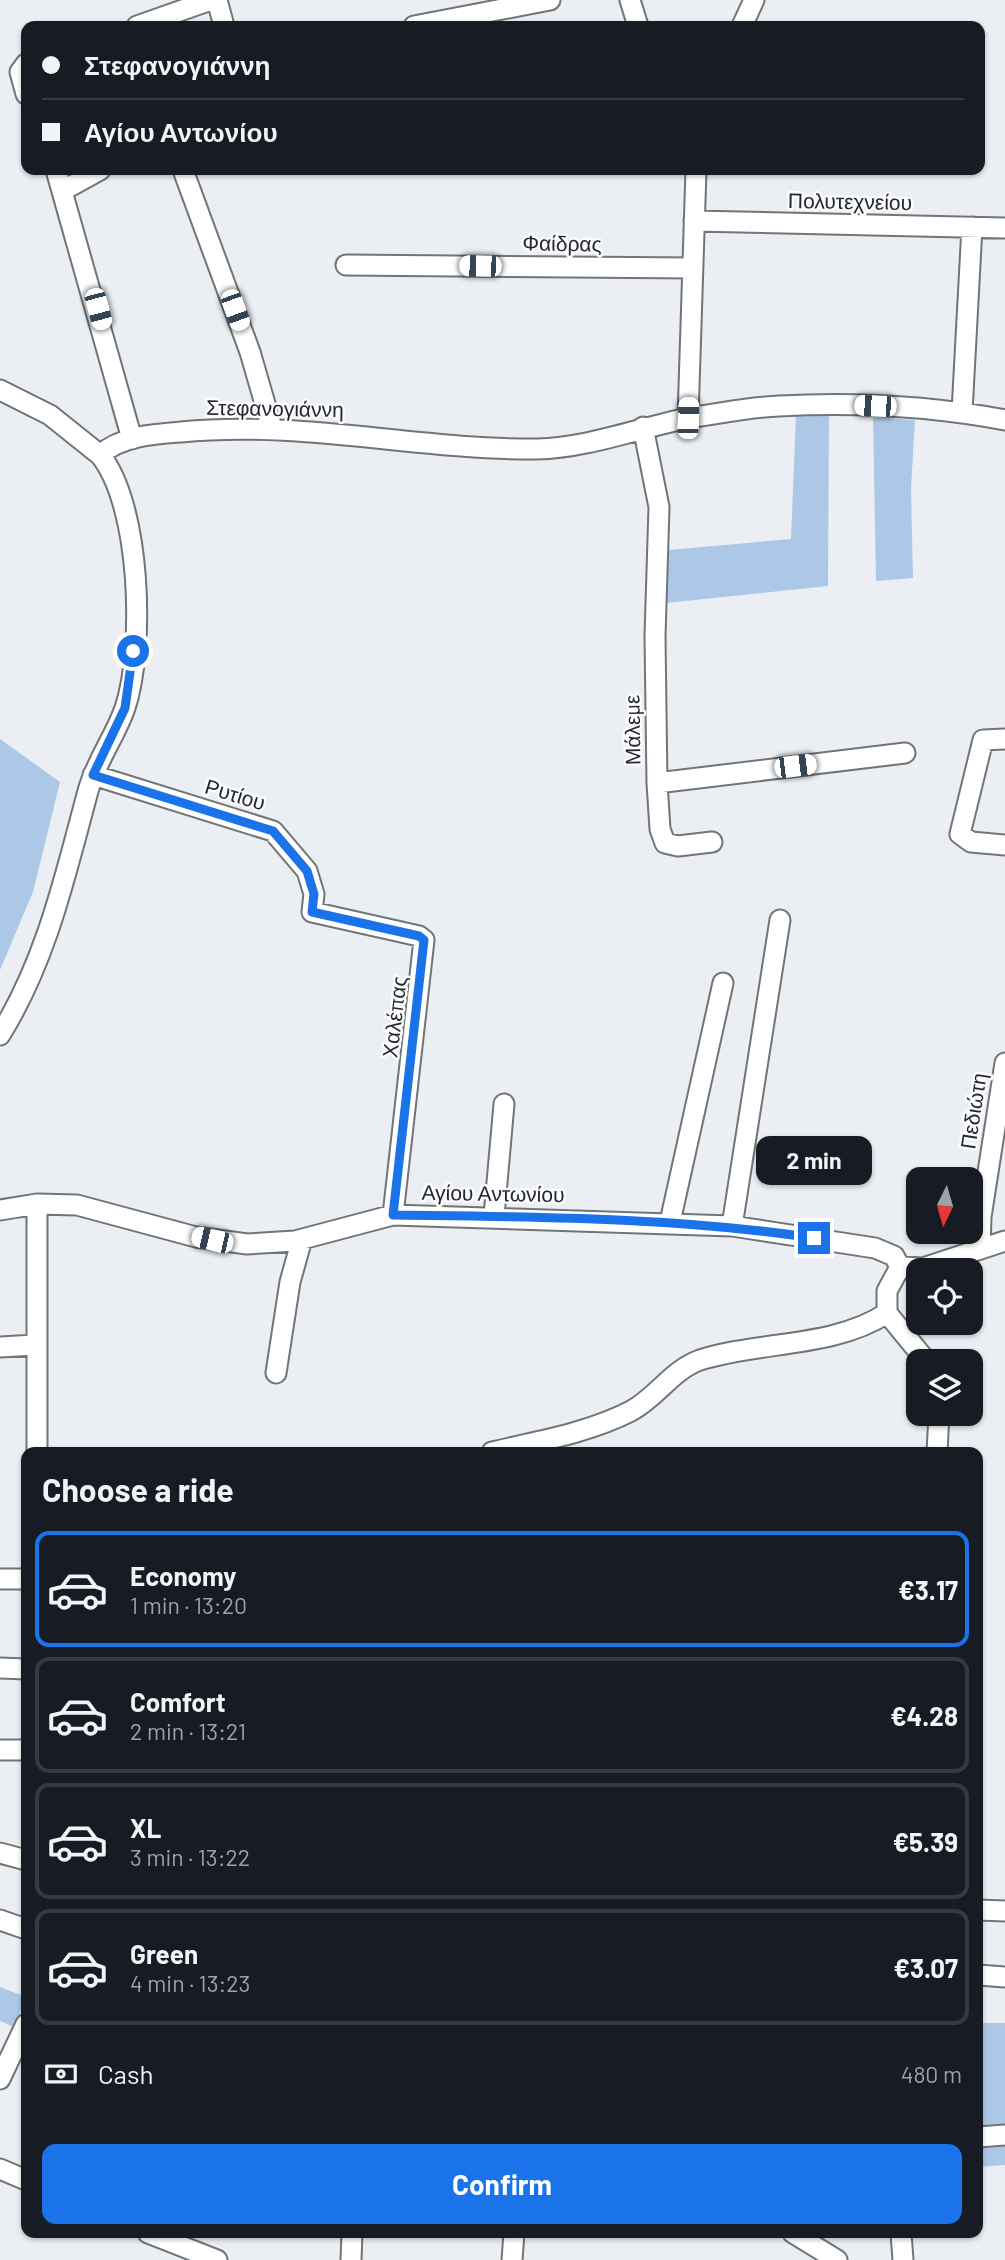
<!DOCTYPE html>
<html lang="en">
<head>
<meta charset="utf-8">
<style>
  :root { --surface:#171b24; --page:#242831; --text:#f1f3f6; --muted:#9ea1a6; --line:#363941; --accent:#1a73e8 }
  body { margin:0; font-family:Barlow,sans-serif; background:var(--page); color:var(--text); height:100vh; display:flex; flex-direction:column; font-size:26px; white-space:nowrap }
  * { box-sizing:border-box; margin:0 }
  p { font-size:23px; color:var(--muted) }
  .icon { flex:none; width:38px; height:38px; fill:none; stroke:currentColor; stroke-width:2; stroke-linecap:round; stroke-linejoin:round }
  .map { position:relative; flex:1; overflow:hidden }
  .panel { position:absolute; left:21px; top:1447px; width:962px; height:791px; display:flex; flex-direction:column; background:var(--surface); border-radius:14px; box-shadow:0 2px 5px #0004 }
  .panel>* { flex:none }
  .guide { position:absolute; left:21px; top:21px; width:964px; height:154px; border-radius:14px; box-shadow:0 2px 5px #0004; display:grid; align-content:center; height:154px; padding:0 21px; background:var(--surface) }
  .needle { width:46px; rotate:185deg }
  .controls { position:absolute; left:906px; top:1167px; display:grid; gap:14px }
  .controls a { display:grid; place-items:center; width:77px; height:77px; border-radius:14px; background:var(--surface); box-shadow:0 2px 5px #0004; font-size:35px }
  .end { position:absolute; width:32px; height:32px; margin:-16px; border:9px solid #1a73e8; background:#fff; box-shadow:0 0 0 4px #fff }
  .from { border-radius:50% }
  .bubble { position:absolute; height:49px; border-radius:14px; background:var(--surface); box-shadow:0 2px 5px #0004; font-size:23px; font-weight:700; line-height:49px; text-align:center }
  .car { position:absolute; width:21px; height:42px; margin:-21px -10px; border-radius:9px; box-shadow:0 0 5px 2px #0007; background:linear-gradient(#fff 24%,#345 0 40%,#fff 0 76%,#345 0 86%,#fff 0) }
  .guide b { display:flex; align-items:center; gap:24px; height:66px; font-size:26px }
  .guide b+b { border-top:2px solid var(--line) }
  .guide i { width:18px; height:18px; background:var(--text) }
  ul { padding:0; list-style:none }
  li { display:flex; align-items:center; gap:21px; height:116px; margin:0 14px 10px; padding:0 7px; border:4px solid var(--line); border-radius:14px }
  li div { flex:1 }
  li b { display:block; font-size:26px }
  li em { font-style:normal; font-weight:700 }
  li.selected { border-color:var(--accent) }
  li>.icon { width:63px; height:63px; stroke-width:1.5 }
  h2 { padding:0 21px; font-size:32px; line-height:84px }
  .pay { display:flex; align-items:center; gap:18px; height:77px; padding:0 21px; font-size:26px }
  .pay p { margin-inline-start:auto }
  .button { display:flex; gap:14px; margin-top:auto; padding:14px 21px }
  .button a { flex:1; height:80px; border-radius:14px; background:var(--accent); color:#fff; font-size:28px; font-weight:700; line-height:80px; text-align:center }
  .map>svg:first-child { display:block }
  .green { fill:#adc8e7 }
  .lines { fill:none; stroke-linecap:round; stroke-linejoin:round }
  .minor-casing { stroke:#717478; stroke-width:23 }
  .minor { stroke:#fff; stroke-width:19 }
  .route { stroke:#1a73e8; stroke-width:9 }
  .labels { text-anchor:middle; stroke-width:5; stroke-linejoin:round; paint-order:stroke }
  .street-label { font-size:21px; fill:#252728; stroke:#fafcff }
</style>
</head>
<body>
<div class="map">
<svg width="1005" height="2260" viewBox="0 0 1005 2260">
  <rect width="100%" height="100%" fill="#ebeff4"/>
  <!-- green -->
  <path class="green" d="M796,414H829L828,586L666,603L668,550L791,539Z
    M873,417L915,420L911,488L913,578L876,581Z
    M0,739L60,782L33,892L0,970Z
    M0,1987L26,1997L14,2027L0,2021Z
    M978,2023H1005V2165L978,2167Z"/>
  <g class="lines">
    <!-- minor casing -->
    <g class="minor-casing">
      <path id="minor" d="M217,0L224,26
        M630,0L638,26
        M137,26L211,0
        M414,26L550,0
        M742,26L754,0
        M26,64L20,72L26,94
        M56,170L132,439
        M183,170L250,352L272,428
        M62,191L100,170
        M694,221L1005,228
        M346,265L693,268
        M0,390L50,415L100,455
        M962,412L972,227
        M688,418C718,414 749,407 779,406C854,402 931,406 1005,420
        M643,427L659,507L655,636L657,783L905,753
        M1005,739L983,740L960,834L971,842L1005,845
        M93,775L273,831L307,871L314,894L312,912L419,936L424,940L393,1215
        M657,783L660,829L665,843L678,846L712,842
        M0,1035C47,959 65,876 88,791C96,761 115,737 125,708C145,648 141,505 100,455C121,436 154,434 181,432C301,420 417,450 537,449C587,448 639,428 688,418L696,170
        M37,1204V1452
        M0,1210L37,1204L77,1205L196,1237L247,1244L295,1241L393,1215L732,1226L875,1248L894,1256L900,1267
        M494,1216L504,1104
        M670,1222L723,983
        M732,1226L780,920
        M980,1249L981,1217L1005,1063
        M900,1267L887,1291V1313L927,1362
        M900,1267L923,1268L1005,1241
        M0,1347L35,1345
        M276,1373L290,1282L302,1239
        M492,1452C539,1441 588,1433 631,1411C657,1397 672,1370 700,1360C759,1341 834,1348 887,1313
        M937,1452L939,1414
        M0,1579H26
        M0,1668L26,1669
        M0,1750H26
        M0,1853L26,1860
        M978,1910L1005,1911
        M0,1920L26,1929
        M978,1975L1005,1977
        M0,2079L26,2024
        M978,2137L1005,2135
        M0,2169L26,2180
        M148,2233L217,2260
        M793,2233L837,2260
        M901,2233L903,2260
        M351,2260L352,2233
        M512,2260L514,2233"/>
    </g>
    <!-- minor -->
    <use href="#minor" class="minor"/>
  </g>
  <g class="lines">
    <!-- route -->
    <path class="route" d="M133,651L125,708L93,775L273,831L307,871L314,894L312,912L419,936L424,940L393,1215C534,1217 675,1217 814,1238"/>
  </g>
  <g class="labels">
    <!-- street labels -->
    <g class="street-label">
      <text transform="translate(850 202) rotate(1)" y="7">Πολυτεχνείου</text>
      <text transform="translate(562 244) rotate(1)" y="7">Φαίδρας</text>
      <text transform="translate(275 409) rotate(1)" y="7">Στεφανογιάννη</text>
      <text transform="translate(633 730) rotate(-91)" y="7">Μάλεμε</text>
      <text transform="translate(235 795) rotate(17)" y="7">Ρυτίου</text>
      <text transform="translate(395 1017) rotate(-83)" y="7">Χαλέπας</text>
      <text transform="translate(974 1111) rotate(-81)" y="7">Πεδιώτη</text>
      <text transform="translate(493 1194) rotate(1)" y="7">Αγίου Αντωνίου</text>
    </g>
  </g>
</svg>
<div class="controls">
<a><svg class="needle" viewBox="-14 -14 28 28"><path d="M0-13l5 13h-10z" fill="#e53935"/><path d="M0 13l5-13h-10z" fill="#9ea1a6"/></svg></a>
<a><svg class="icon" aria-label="locate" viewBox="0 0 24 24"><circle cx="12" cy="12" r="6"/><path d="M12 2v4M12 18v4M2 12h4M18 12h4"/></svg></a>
<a><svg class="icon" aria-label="layers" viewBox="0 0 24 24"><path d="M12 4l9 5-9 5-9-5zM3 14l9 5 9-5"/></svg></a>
</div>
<i class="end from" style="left:133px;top:651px"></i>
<i class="end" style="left:814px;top:1238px"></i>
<div class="bubble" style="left:756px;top:1136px;width:116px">2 min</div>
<i class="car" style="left:480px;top:266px;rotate:271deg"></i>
<i class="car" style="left:98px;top:309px;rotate:165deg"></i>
<i class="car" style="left:235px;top:310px;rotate:160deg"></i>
<i class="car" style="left:875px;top:406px;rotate:272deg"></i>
<i class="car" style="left:688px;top:418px;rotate:2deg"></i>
<i class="car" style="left:795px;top:766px;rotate:83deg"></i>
<i class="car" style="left:212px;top:1240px;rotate:283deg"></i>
<div class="guide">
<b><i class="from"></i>Στεφανογιάννη</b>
<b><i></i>Αγίου Αντωνίου</b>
</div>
<section class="panel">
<h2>Choose a ride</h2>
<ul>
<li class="selected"><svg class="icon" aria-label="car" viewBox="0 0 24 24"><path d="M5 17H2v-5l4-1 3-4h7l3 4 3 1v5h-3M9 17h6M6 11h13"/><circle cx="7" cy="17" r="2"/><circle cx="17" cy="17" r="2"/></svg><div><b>Economy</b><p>1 min · 13:20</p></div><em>€3.17</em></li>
<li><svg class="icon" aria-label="car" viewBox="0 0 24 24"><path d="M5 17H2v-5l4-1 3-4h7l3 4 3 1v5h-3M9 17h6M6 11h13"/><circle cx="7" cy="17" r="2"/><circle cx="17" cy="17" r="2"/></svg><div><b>Comfort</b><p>2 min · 13:21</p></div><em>€4.28</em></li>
<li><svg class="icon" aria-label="car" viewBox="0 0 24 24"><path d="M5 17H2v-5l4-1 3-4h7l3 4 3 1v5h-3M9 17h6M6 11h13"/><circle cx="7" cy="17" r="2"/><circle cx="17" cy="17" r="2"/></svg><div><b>XL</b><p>3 min · 13:22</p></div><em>€5.39</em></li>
<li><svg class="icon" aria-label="car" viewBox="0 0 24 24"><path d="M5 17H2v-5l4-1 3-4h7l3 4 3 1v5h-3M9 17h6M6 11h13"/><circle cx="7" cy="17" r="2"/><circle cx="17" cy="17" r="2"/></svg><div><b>Green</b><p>4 min · 13:23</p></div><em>€3.07</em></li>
</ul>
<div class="pay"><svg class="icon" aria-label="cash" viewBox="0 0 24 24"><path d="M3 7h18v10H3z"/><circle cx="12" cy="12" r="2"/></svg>Cash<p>480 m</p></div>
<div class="button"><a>Confirm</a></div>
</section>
</div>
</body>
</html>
